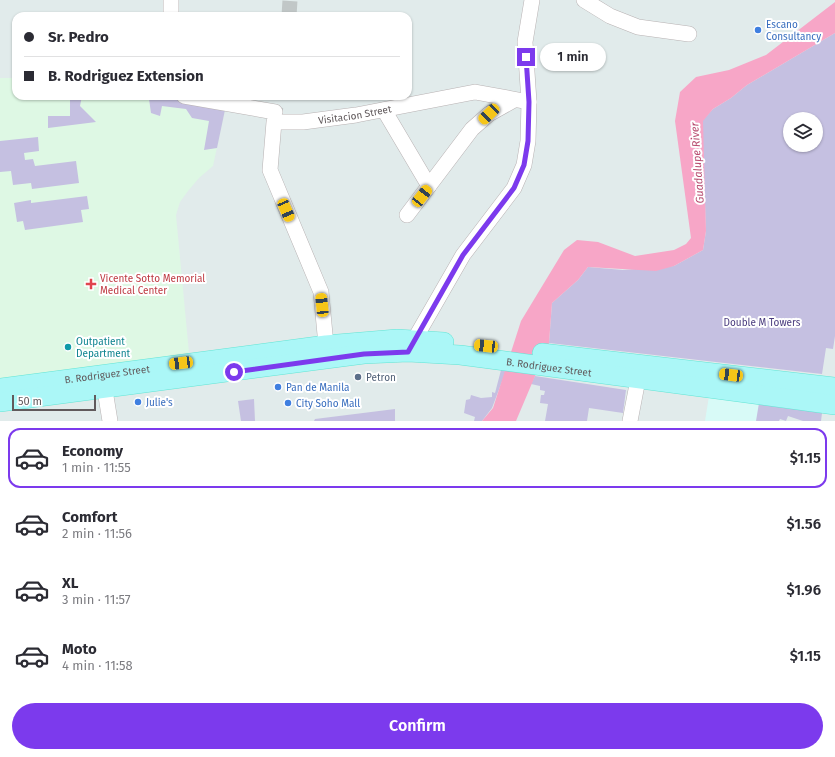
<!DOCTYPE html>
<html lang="en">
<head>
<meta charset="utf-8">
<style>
  :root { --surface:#fff; --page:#f7f7f7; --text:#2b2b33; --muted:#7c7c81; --line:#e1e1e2; --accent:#7c3aed }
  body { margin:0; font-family:"Fira Sans",sans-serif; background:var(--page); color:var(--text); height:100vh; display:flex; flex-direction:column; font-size:15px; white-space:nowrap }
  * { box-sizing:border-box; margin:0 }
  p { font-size:13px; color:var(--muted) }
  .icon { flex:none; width:22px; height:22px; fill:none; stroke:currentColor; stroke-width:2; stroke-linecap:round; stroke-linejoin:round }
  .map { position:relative; height:421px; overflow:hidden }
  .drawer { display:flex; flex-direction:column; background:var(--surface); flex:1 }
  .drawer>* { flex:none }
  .hud { position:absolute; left:12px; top:12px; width:400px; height:88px; border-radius:12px; box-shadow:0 1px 3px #0004; display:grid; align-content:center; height:88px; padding:0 12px; background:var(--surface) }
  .controls { position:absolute; left:783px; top:112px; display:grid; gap:8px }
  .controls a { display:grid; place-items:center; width:40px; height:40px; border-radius:50%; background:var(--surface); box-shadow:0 1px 3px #0004; font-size:20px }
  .scale { position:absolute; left:12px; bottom:10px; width:84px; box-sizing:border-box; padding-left:4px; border:2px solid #615a5c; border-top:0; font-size:11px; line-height:14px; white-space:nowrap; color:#615a5c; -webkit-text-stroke:3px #fff; paint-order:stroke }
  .end { position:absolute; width:18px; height:18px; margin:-9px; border:5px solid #7c3aed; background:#fff; box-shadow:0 0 0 2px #fff }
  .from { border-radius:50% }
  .bubble { position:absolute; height:28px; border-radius:14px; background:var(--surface); box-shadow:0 1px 3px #0004; font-size:13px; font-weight:600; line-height:28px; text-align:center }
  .car { position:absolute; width:12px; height:24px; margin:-12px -6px; border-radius:5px; box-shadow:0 0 3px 1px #0007; background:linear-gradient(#f5c518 24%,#345 0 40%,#f5c518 0 76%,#345 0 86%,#f5c518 0) }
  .hud b { display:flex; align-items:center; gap:14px; height:38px; font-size:15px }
  .hud b+b { border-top:1px solid var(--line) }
  .hud i { width:10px; height:10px; background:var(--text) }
  ul { padding:7px 0 0; list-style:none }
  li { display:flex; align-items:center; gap:12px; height:60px; margin:0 8px 6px; padding:0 4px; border:2px solid transparent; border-radius:12px }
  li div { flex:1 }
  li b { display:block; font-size:15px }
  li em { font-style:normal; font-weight:600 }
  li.active { border-color:var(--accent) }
  li>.icon { width:36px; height:36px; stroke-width:1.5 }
  .cta { display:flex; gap:8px; margin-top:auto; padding:8px 12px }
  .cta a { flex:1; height:46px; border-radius:24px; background:var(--accent); color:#fff; font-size:16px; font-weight:600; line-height:46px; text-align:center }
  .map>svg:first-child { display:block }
  .commercial { fill:#d8faf7 }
  .medical { fill:#def8e4 }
  .green { fill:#c5c0e1; fill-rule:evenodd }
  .water { fill:#f7a6c7 }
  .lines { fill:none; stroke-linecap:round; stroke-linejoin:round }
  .minor-tunnel { stroke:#c1c7c7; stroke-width:15; stroke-dasharray:15 8; stroke-linecap:butt }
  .minor-casing { stroke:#b8b2b3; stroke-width:16 }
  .major-casing { stroke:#62e4d4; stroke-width:20 }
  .minor { stroke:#fff; stroke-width:15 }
  .major { stroke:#abf7f7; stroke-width:19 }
  .route { stroke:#7c3aed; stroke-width:5 }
  .shop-dot { fill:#3f7fe0; stroke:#fff; stroke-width:1.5 }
  .health-dot { fill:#e0444e; stroke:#fff; stroke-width:1.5 }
  .culture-dot { fill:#0f9aa8; stroke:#fff; stroke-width:1.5 }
  .service-dot { fill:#5c6f8a; stroke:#fff; stroke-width:1.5 }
  .labels { text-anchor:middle; stroke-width:4; stroke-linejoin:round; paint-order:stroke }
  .shop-label { font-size:10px; fill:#366cbe; stroke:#fff; text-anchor:start }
  .street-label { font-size:10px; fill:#615a5c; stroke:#fff }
  .health-label { font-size:10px; fill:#be3a42; stroke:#fff; text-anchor:start }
  .park-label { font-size:10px; fill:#493b7e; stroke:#fff }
  .culture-label { font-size:10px; fill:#0d838f; stroke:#fff; text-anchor:start }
  .service-label { font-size:10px; fill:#4e5e75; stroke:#fff; text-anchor:start }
  .water-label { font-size:11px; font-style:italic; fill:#b74c6f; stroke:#fff }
</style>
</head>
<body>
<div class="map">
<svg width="835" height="421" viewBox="0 0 835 421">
  <rect width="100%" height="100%" fill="#e1ebeb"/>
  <!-- commercial -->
  <path class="commercial" d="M709,396L775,406L773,421H705Z"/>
  <!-- medical -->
  <path class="medical" d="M0,78H16V96H158L225,110L213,166L199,178L188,191L180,202L176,215L189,353L0,381Z"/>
  <!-- green -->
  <path class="green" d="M835,33V336L833,349L826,348L822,374L549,343L552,303L578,280L588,267L623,270L674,266L703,250L706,231L702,121L713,109L731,98L747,85ZM790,119H816V145H790Z
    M78,96H82L80,106L96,122L48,128V116H70V100H78Z
    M141,96H158L225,110L217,148L204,150L209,121L192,118L186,109L162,106L160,116L151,113L149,99L140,100Z
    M38,137L39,151L24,153L25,160L33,159L35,166L76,161L79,183L32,189L31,183L13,185L11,171L0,172V141Z
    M87,196L89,209L81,210L83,222L25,230L23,221L17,222L14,203L31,200V203Z
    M501,370L506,371L492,408L482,421H474L475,417L464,413L466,400L470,399L471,395L481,398L492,397V392L495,393Z
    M535,376L626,390L623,413L589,408L587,421H545L548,404L540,403L541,395H544L545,391L540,390V386L531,384Z
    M254,399L255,421H241L238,401Z
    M759,403L822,413L821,421H803L788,416L786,421L780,419L779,421H756Z
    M395,409V421H314L315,419Z"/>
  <!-- water -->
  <path class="water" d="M835,2V33L747,85L731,98L713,109L703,121L706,231L703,250L674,266L656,271L588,267L578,280L552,303L549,343L516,421H482L493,408L521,321L564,250L577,240L598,242L635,256L674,250L686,244L691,238L675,121L680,92L696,77L729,70L766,55Z"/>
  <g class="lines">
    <!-- minor-tunnel -->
    <path class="minor-tunnel" d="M289,16L290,0
      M274,122L277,96"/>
    <!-- minor casing -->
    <g class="minor-casing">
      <g id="minor">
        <path d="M584,0L610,16L638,27L689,34"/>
        <path d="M171,16V0"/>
        <path d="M184,96L275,112"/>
        <path d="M384,110L429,186"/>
        <path d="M407,215L472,129L489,114L514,100"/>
        <path id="s1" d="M326,345L321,292L270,170L274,122H303L356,115L475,92L529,102"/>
        <path d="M409,349L463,255L514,188L524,165L528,141L529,102L525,42L532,0"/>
        <path d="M103,378L110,421"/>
        <path d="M630,421L640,369"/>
      </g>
    </g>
    <!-- major casing -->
    <g class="major-casing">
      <g id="major">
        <path d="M542,353L835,387"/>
        <path id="s2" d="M0,388L326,345L397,339L444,342"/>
        <path id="s3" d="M0,402L364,354L408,352L460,355L835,405"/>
      </g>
    </g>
    <!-- minor -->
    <use href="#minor" class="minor"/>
    <!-- major -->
    <use href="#major" class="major"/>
  </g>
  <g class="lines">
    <!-- route -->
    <path class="route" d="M234,372L364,354L408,352L463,255L514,188L524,165L528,141L529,102L526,57"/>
  </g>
  <!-- markers -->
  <g class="shop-dot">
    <circle cx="758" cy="30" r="4"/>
    <circle cx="278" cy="387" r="4"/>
    <circle cx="138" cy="402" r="4"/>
    <circle cx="288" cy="403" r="4"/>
  </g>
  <path class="health-dot" d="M89 278h4v4h4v4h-4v4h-4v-4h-4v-4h4z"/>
  <circle class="culture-dot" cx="68" cy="347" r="4"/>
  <circle class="service-dot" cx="358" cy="377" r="4"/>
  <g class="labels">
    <!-- shop labels -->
    <g class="shop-label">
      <text x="766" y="28">Escano<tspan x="766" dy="12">Consultancy</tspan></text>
      <text x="286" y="391">Pan de Manila</text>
      <text x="146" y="406">Julie's</text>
      <text x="296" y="407">City Soho Mall</text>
    </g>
    <!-- street labels -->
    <g class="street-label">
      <text dy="4" stroke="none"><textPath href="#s1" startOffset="315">Visitacion Street</textPath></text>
      <text dy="4" stroke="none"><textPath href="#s3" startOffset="553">B. Rodriguez Street</textPath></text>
      <text dy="4" stroke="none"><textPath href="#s2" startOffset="108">B. Rodriguez Street</textPath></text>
    </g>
    <!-- health labels -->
    <g class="health-label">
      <text x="100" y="282">Vicente Sotto Memorial<tspan x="100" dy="12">Medical Center</tspan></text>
    </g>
    <!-- park labels -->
    <g class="park-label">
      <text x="762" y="326">Double M Towers</text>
    </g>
    <!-- culture labels -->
    <g class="culture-label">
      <text x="76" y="345">Outpatient<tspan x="76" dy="12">Department</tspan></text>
    </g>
    <!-- service labels -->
    <g class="service-label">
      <text x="366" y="381">Petron</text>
    </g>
    <!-- water labels -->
    <g class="water-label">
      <text transform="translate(697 163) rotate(-94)" y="4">Guadalupe River</text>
    </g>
  </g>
</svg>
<div class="controls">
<a><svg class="icon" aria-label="layers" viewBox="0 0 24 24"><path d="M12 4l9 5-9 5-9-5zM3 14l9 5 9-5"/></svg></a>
</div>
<div class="scale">50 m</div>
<i class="end from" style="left:234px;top:372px"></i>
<i class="end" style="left:526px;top:57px"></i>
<div class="bubble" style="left:540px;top:43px;width:66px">1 min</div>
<i class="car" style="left:489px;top:114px;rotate:226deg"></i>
<i class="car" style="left:422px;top:196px;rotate:38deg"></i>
<i class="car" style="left:286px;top:210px;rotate:157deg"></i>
<i class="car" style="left:322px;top:305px;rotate:354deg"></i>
<i class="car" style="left:486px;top:346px;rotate:276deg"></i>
<i class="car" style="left:181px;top:363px;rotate:263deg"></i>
<i class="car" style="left:731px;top:375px;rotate:277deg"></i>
<div class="hud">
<b><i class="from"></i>Sr. Pedro</b>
<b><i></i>B. Rodriguez Extension</b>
</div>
</div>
<section class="drawer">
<ul>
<li class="active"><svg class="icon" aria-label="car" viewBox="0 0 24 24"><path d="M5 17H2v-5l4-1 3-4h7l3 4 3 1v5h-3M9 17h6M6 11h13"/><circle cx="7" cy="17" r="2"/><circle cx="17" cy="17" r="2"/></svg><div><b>Economy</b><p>1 min · 11:55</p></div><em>$1.15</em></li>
<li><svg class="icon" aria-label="car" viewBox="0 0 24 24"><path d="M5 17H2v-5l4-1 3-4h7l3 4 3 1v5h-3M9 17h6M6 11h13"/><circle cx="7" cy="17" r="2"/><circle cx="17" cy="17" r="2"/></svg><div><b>Comfort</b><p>2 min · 11:56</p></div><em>$1.56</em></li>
<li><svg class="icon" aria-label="car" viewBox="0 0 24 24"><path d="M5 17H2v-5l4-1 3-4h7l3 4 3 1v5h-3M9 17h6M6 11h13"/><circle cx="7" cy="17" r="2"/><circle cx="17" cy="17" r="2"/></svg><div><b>XL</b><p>3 min · 11:57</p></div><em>$1.96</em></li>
<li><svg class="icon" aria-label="car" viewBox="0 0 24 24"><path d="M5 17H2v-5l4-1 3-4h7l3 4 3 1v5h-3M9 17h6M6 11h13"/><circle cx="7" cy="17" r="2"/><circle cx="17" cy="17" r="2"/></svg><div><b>Moto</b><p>4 min · 11:58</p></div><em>$1.15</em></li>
</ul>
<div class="cta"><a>Confirm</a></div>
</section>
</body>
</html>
